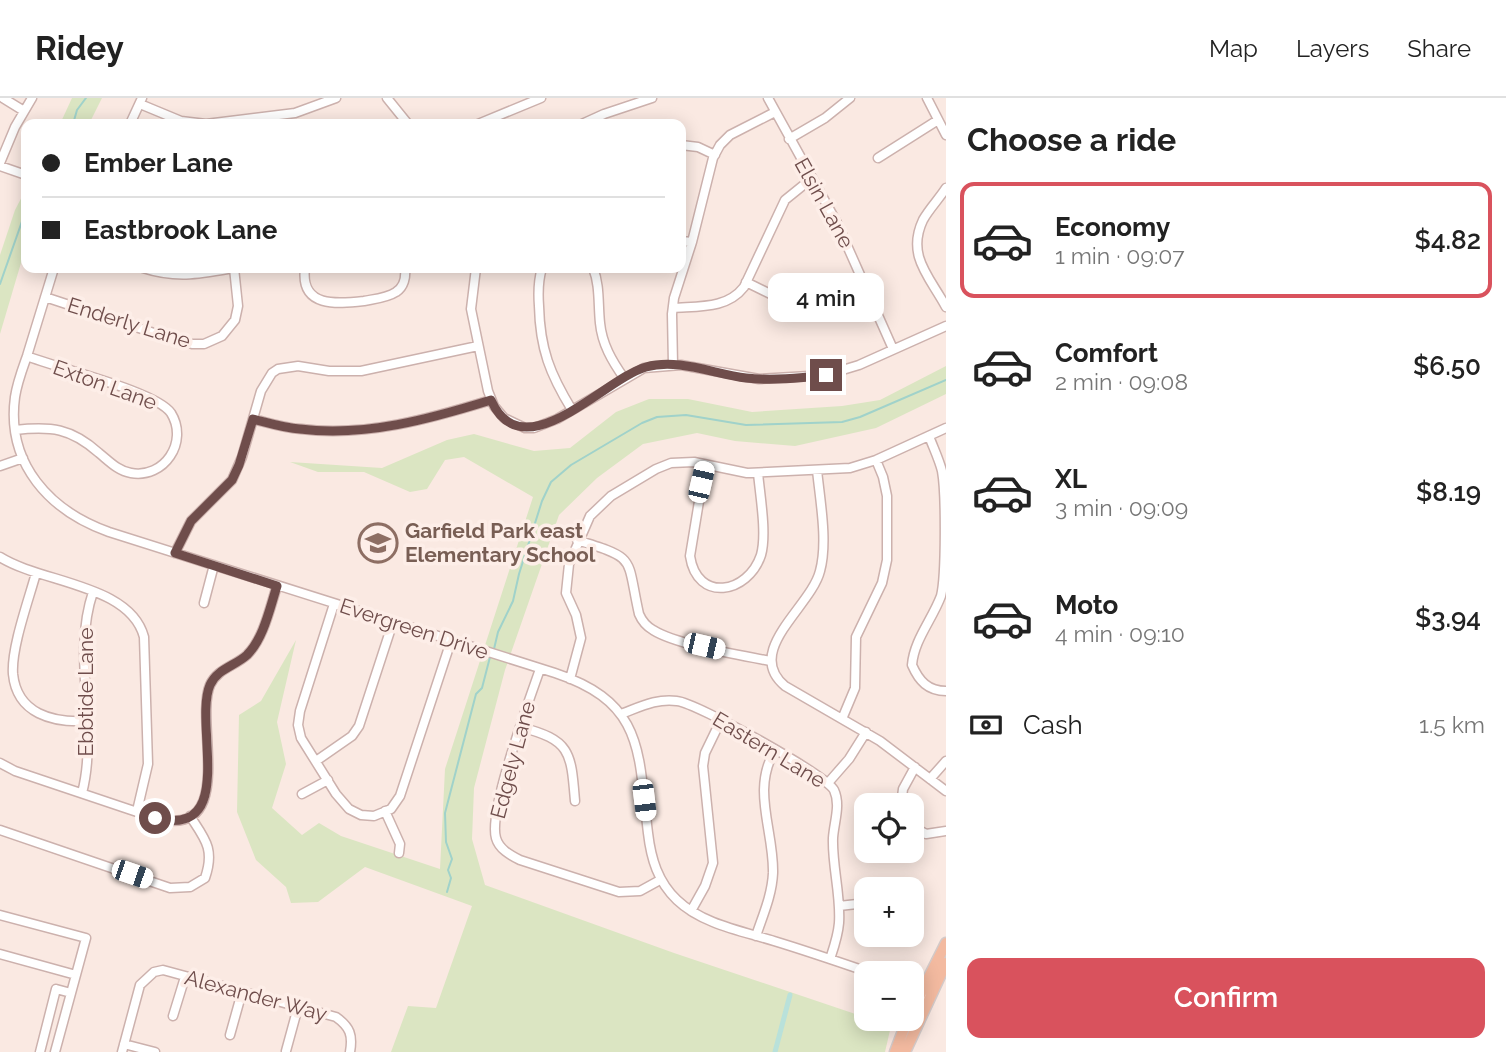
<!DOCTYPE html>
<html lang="en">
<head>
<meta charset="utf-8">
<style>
  :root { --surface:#fff; --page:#f6f6f6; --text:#222; --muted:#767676; --line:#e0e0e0; --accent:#d9525d }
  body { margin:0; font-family:Raleway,sans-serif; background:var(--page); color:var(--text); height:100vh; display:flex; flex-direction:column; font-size:26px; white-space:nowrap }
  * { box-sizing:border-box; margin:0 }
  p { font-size:23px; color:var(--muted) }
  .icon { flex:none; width:38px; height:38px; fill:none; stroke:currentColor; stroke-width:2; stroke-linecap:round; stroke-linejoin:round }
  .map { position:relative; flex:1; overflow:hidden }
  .details { display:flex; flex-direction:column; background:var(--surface); width:560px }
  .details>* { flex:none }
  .guide { position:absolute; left:21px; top:21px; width:665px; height:154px; border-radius:14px; box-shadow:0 4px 18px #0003; display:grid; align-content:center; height:154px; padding:0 21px; background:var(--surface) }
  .buttons { position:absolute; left:854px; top:695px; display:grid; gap:14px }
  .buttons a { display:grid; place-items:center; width:70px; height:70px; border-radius:14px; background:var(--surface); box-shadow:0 4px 18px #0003; font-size:35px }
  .end { position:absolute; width:32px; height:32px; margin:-16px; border:9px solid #6f4d4b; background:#fff; box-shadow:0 0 0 4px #fff }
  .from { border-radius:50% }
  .bubble { position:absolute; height:49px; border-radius:14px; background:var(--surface); box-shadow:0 4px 18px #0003; font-size:23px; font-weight:600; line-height:49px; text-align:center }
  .car { position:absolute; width:21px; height:42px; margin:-21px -10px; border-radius:9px; box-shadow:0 0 5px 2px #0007; background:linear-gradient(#fff 24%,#345 0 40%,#fff 0 76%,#345 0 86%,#fff 0) }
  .guide b { display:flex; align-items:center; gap:24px; height:66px; font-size:26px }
  .guide b+b { border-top:2px solid var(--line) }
  .guide i { width:18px; height:18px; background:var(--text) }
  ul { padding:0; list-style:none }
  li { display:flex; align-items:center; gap:21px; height:116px; margin:0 14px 10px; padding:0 7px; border:4px solid transparent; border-radius:14px }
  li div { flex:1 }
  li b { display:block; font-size:26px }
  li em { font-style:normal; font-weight:600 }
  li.selected { border-color:var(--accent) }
  li>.icon { width:63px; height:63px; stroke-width:1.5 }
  h2 { padding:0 21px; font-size:32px; line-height:84px }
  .pay { display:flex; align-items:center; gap:18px; height:77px; padding:0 21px; font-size:26px }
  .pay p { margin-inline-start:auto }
  .action { display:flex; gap:14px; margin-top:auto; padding:14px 21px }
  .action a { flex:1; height:80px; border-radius:14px; background:var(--accent); color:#fff; font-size:28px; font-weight:600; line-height:80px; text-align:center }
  header { display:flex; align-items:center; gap:42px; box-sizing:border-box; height:98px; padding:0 35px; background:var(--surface); border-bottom:2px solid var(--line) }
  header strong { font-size:33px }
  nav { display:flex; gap:38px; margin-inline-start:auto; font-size:24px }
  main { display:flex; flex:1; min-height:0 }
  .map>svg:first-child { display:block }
  .green { fill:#dbe5c2 }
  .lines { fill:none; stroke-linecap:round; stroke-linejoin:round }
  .stream { stroke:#a0d2ca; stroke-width:2 }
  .canal { stroke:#b9e1da; stroke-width:5 }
  .minor-casing { stroke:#ccb1ad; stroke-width:11 }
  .major-casing { stroke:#d4cac9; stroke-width:13 }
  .minor { stroke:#fff; stroke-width:8 }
  .major { stroke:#f3baa0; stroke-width:10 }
  .route { stroke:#6f4d4b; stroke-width:9 }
  .labels { text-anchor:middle; stroke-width:7; stroke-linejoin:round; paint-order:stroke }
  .street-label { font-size:21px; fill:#6f4d4b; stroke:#fdeee8 }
  .education-label { font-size:21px; font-weight:bold; fill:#785e54; stroke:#fdeee8; text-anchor:start }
</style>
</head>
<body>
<header>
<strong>Ridey</strong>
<nav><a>Map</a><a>Layers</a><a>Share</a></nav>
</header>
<main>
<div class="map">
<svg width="946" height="954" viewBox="0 0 946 954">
  <rect width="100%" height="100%" fill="#fae9e2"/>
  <!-- green -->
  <path class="green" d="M72,0H102L89,26H60Z
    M26,91V148L0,236V157L15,112Z
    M946,268V296L876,330L795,348L735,343L697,335L643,346L597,380L559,417L505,572L474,690L472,741L485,787L674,855L891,928L885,954H391L408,908L436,910L472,808L365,769L318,804L291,805L286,789L256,762L237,714L239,617L261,603L296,542L277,624L286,666L272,710L302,737L319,725L341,738L440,771L445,671L533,399L464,359L445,362L427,391L410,394L364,374H318L290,364L382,370L447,342L474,336L534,353L570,350L616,314L649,301H688L752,314L842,308L880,302Z"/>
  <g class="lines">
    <!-- stream -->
    <path class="stream" d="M73,26L77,12L86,0
      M0,186L26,112
      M494,551L498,534L513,503L519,476L542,403L551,384L571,367L642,325L657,319L686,317L746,327L842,324L860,319L946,282
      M447,794L451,780L448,772L452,761L446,744L445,715L476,596L482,590L490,559"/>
    <!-- canal -->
    <path class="canal" d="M775,954L790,897"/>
    <!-- minor casing -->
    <g class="minor-casing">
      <path id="minor" d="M3,0L24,13
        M387,0L408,26
        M768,0L837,125L893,251
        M927,0L946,37
        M140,6L181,23L206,26L295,15L336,0
        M130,26L142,0
        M478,26L541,0
        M582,26L604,16L652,0
        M789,41L825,20L850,0
        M681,47L698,49L715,57
        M878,60L938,22
        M0,65L15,29L32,0
        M0,68L26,77
        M946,90C939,101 929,111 923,122C906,158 930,179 946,209
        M681,143L692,144
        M54,170C45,199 36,229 27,258C22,272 17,285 15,299C6,366 50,413 109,434L555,575C645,605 638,654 648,735C651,761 658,784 677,802C702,826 742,833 774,843C807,853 839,864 871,875
        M143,170C177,181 200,176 234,170
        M305,170C300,210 337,206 364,203C374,201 387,200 396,194C404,189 406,179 405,170
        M476,170L471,211L488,293L494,308L504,320L525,330H534L557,321L644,270L681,267L759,281L826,277L859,267L946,228
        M542,170C538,183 538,195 539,208C540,251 550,276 572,312
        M593,170C600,187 598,206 600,225C602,246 612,263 624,280
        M746,184L801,211
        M45,199L166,239L192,246H204L222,238L235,222L238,208L234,170
        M673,210C699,208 727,211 744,189L785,102L811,81
        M673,267L672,216L674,200L692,144L713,60L720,47L730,37L775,14
        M253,321C269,325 284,330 301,331C366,339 429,321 491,302
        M15,332C51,328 71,330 99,355C109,363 118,373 131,375C164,381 189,344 171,315C156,293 56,270 27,258
        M929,338C933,349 939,361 942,373C946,395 946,478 941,498C932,522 914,542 912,567C919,583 928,593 946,593
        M705,367L690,458C697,505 748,496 761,457C767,436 760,397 758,375
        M0,368L23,360
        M817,372C820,402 828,444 820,473C811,509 743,553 785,588L880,643L946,693
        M577,442C638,461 626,458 639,516C642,523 646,528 653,532C677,547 740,557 770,563
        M175,455L191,423L232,382L242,359L261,293L272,275L278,271L298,268L329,273H361L478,248
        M0,459C41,485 130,486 144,539L148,666L137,713
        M36,475C29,501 11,550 13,576C17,616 53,625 87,623
        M204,505L214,467
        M334,506L300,613L298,627L301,640L336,696L349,711L361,717L374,718L391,711L400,698L451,543
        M540,571C529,603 488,713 496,740C499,751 510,757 520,762L619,794L640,793L660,782
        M570,581L581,540L576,517L566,495L569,466L590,418L611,398L656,371L671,365L694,364L747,375L850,370L876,362L946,330
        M621,616C640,609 657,600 677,603C697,605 826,677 834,692C841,707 834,724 833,740C832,768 841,797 839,825C838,838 834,849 830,861
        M842,621L855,590L856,539L882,485L887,462V398L883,379L876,362
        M520,629C571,642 571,654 575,703
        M316,663L352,638L359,628L393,524
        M0,665L15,673L155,720C239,742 194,625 210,587C217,571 235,568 247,557C264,540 270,509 277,488
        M930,681L946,663
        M828,685L849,661L866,634
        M82,695C99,630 71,559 93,494
        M302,696L328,682
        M901,707L903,691L915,669
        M385,713L400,746L399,755
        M912,728L926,736L946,733
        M0,732L170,790L190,789L205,780C215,751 205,741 190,718
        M839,808L866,805
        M691,813L705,788L713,765L703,668L705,655L721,622
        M0,817L86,840L55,954
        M756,838C763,817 772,797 773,775C774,732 751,692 775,652
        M0,856L76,877
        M912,894L928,902
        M173,918L185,879
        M230,937L242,894
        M124,946L155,954
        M286,953L298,909
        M40,954L56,891L71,895
        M122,954L140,887L154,874L163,872L336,919C350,929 353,937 350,954"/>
    </g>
    <!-- major casing -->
    <g class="major-casing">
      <path id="major" d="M912,913L946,845
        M895,954L908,920
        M905,954L946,865"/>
    </g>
    <!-- minor -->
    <use href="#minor" class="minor"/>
    <!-- major -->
    <use href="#major" class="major"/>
  </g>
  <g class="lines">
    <!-- route -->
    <path class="route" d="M155,720C239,741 193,626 210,587C217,571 235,568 247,557C264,540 270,509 277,488L175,455L191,423L232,382L239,367L253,321C269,325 284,330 300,331C366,339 430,321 491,302C523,374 604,281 646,269C678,260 714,276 746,280C772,283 800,280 826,277"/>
  </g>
  <!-- icons -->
  <defs>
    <g id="school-ring" transform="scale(2.0125)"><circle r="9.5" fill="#fdeee8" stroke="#8d6e63" stroke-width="1.5"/><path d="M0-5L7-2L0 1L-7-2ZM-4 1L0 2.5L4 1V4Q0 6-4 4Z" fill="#8d6e63"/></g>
  </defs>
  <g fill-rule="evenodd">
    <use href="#school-ring" x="378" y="445"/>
  </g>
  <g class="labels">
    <!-- street labels -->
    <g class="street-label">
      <text transform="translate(824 105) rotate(61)" y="7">Elsin Lane</text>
      <text transform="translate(129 225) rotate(17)" y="7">Enderly Lane</text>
      <text transform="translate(105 287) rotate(20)" y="7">Exton Lane</text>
      <text transform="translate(414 531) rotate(18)" y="7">Evergreen Drive</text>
      <text transform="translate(86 594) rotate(-90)" y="7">Ebbtide Lane</text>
      <text transform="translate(769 652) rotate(31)" y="7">Eastern Lane</text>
      <text transform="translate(513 662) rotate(-75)" y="7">Edgely Lane</text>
      <text transform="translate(256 898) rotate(15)" y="7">Alexander Way</text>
    </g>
    <!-- education labels -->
    <g class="education-label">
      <text x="405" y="440">Garfield Park east<tspan x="405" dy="24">Elementary School</tspan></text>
    </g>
  </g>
</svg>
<div class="buttons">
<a><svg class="icon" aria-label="locate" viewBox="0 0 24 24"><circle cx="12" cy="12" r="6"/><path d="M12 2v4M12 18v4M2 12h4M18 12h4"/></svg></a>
<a>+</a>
<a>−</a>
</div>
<i class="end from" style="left:155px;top:720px"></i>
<i class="end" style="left:826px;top:277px"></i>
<div class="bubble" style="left:768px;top:175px;width:116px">4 min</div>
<i class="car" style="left:701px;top:384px;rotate:13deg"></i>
<i class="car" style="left:704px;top:548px;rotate:103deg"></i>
<i class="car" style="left:644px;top:702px;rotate:173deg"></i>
<i class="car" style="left:132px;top:776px;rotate:109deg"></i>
<div class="guide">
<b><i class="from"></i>Ember Lane</b>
<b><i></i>Eastbrook Lane</b>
</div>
</div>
<section class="details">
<h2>Choose a ride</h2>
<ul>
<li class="selected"><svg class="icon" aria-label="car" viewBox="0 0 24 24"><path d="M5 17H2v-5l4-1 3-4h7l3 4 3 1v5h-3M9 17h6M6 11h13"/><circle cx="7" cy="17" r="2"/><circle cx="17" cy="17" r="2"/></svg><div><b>Economy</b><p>1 min · 09:07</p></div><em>$4.82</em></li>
<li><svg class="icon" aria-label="car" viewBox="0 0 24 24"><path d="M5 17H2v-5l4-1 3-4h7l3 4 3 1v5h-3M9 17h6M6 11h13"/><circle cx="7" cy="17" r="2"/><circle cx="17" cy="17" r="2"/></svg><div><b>Comfort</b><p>2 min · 09:08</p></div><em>$6.50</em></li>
<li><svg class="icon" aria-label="car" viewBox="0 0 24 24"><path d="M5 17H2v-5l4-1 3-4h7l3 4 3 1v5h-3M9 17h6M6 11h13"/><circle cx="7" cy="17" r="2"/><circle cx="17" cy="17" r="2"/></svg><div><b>XL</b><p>3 min · 09:09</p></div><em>$8.19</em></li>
<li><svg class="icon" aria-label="car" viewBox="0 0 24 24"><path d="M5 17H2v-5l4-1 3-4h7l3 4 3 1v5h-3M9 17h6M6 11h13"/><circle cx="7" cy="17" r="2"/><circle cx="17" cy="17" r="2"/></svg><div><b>Moto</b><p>4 min · 09:10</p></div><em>$3.94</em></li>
</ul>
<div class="pay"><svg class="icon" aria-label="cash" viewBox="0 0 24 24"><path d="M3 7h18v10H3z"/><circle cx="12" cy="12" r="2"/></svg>Cash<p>1.5 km</p></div>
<div class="action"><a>Confirm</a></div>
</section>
</main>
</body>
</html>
